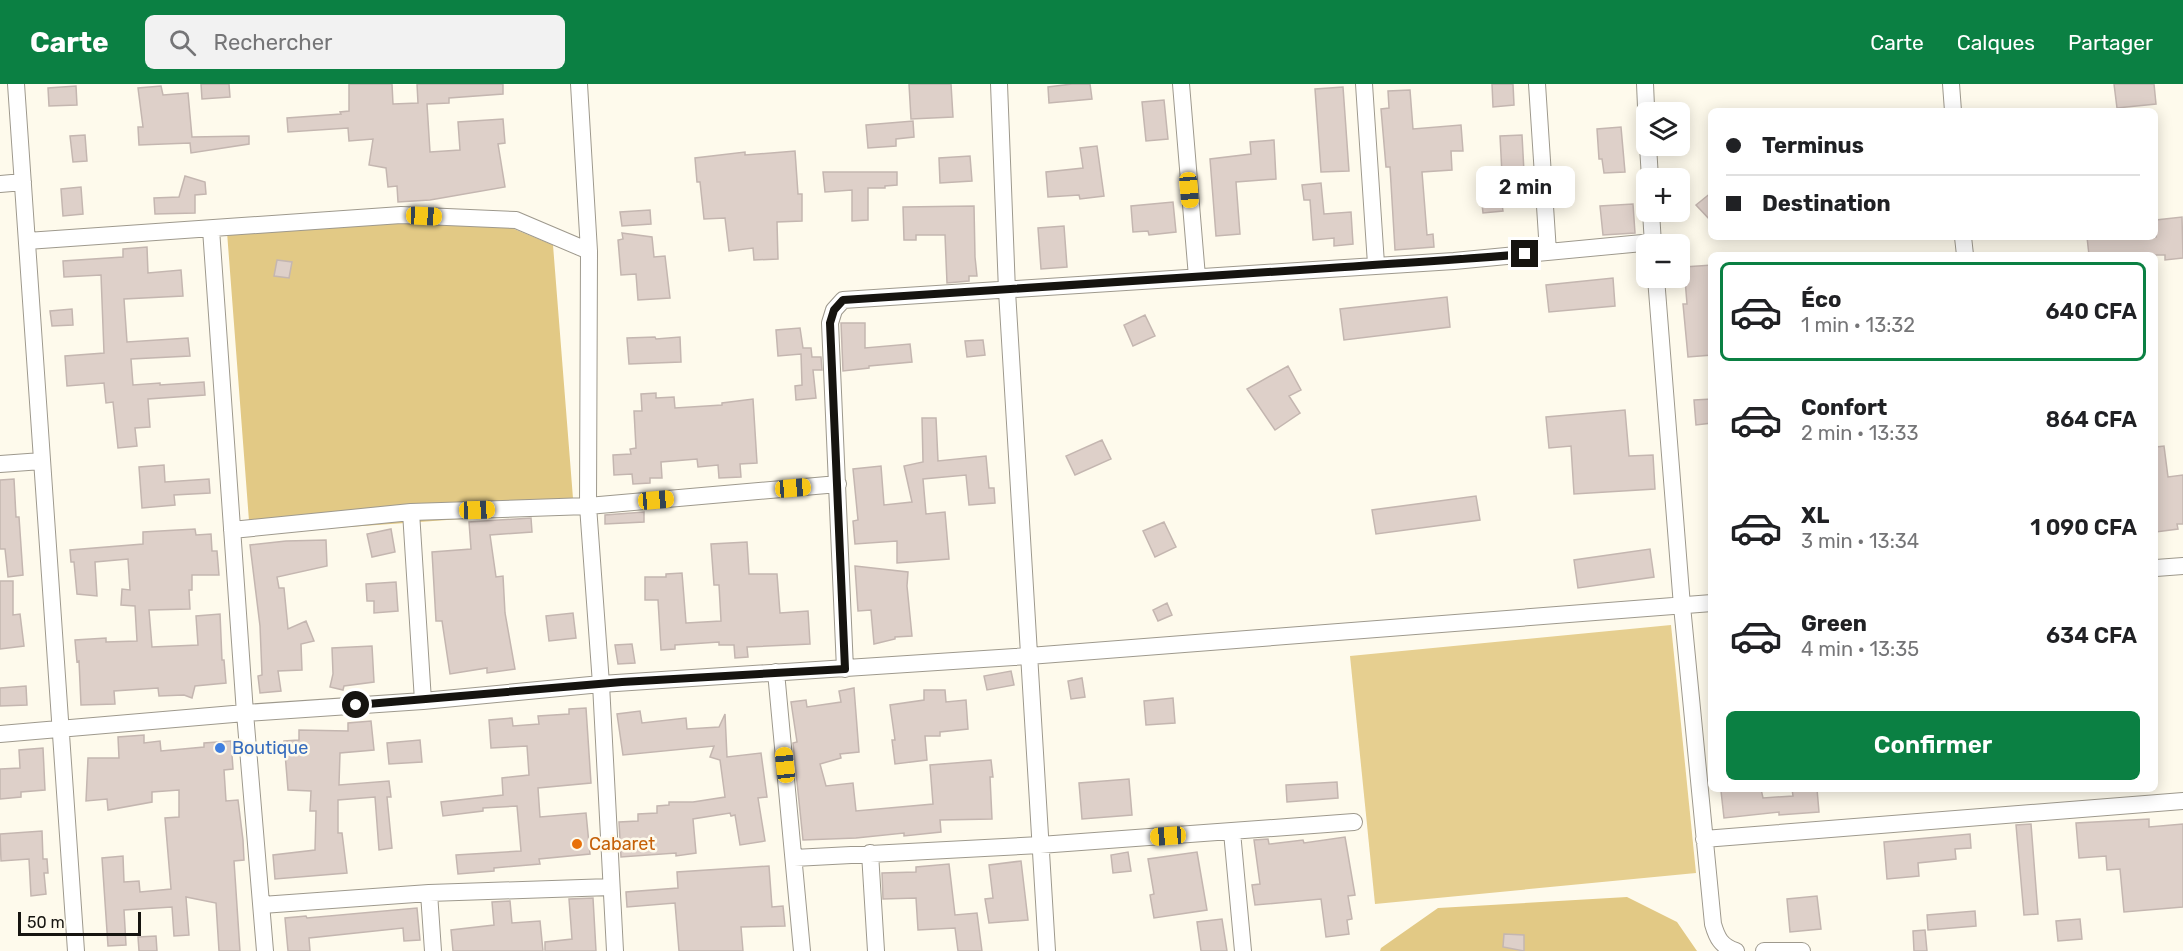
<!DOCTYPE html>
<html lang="fr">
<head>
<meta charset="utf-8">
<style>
  :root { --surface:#fff; --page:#f2f2f2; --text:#202124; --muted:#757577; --line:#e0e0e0; --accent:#0b8043 }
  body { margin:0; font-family:Rubik,sans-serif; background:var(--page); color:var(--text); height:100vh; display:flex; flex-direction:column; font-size:22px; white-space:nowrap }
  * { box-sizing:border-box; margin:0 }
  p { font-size:20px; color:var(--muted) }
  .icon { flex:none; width:33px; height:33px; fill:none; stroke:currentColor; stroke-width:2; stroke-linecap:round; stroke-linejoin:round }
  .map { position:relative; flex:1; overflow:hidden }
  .side { position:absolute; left:1708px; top:168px; width:450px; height:540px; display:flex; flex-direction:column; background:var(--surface); border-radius:9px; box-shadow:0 3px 15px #0003 }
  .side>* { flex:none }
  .hud { position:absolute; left:1708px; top:24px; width:450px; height:132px; border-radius:9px; box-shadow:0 3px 15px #0003; display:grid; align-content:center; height:132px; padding:0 18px; background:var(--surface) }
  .tools { position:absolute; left:1636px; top:18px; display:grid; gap:12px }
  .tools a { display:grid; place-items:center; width:54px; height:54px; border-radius:9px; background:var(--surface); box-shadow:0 3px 15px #0003; font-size:30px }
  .scale { position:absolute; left:18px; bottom:15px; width:123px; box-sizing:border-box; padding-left:6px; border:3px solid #161410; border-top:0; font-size:16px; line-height:21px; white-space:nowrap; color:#161410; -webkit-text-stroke:4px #fefaec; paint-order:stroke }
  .end { position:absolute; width:27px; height:27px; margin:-14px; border:8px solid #161410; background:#fff; box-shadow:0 0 0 3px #fff }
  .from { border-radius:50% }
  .bubble { position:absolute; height:42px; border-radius:9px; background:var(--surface); box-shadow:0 3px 15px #0003; font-size:20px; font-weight:600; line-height:42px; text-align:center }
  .car { position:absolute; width:18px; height:36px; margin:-18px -9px; border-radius:8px; box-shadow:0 0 4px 2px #0007; background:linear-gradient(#f5c518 24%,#345 0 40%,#f5c518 0 76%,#345 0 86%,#f5c518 0) }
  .hud b { display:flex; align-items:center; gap:21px; height:57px; font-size:22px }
  .hud b+b { border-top:2px solid var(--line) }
  .hud i { width:15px; height:15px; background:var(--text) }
  ul { padding:10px 0 0; list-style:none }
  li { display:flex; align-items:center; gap:18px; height:99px; margin:0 12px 9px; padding:0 6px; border:3px solid transparent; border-radius:9px }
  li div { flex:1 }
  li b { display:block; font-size:22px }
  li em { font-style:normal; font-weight:600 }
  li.on { border-color:var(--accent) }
  li>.icon { width:54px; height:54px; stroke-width:1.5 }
  .button { display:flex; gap:12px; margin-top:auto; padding:12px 18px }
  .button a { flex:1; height:69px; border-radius:9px; background:var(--accent); color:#fff; font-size:24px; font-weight:600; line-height:69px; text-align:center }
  header { display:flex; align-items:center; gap:36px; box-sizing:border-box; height:84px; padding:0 30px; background:var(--accent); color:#fff }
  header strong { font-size:28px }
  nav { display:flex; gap:33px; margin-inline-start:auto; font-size:21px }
  .search { width:420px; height:54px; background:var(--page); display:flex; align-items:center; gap:15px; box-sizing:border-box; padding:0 21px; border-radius:9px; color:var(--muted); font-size:22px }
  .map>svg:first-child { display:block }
  .green { fill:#e6cf90 }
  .forest { fill:#e2c985 }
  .building { fill:#ded0c9; stroke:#c4b6b0; stroke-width:1.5 }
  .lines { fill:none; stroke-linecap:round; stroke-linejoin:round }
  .minor-casing { stroke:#9e998d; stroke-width:18 }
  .minor { stroke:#fff; stroke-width:16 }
  .route { stroke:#161410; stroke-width:8 }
  .shop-dot { fill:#3f7fe0; stroke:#fefaec; stroke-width:2 }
  .food-dot { fill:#e8710a; stroke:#fefaec; stroke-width:2 }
  .labels { text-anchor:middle; stroke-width:5; stroke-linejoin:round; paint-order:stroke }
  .shop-label { font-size:18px; fill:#366cbe; stroke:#fefaec; text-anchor:start }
  .food-label { font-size:18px; fill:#c56008; stroke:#fefaec; text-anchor:start }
</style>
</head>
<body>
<header>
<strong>Carte</strong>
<div class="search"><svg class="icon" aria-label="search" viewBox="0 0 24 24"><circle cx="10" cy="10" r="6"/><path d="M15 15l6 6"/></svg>Rechercher</div>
<nav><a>Carte</a><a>Calques</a><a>Partager</a></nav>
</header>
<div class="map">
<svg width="2183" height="867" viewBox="0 0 2183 867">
  <rect width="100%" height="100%" fill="#fefaec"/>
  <!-- green -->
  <path class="green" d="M1671,541L1696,789L1375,820L1350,572Z"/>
  <!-- forest -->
  <path class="forest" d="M478,130L553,161L574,427L250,450L227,148Z
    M1627,813L1677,838L1697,867H1380L1381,864L1438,824Z"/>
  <!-- building -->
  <path class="building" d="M201,0H229L230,13L202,15Z
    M349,0H392L393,20L418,19L417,0H503V10L449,14V19L427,20L430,68L460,66L458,38L503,35L505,59L498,60L505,103L430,116L398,118L397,102L388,103L386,84L369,81L373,55L349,57L348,44L288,48L287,34L341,30L340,28L349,27Z
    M909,0H951L953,33L911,35Z
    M1072,0H1090L1092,15L1049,19L1048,3Z
    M1492,0H1513L1514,21L1493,23Z
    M2114,0H2154L2156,20L2117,24Z
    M76,2L77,21L49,22L48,4Z
    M161,2L163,11L188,9L192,53L249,52V60L191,69L190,59L139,61L138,43H143L138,4Z
    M1343,3L1349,87L1321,88L1315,5Z
    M1410,6L1413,45L1461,41L1463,67H1451L1452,86L1422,88L1427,151L1433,150L1434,163L1395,166L1390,83H1386L1381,25L1389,24L1388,7Z
    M1164,16L1168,55L1146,57L1142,18Z
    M913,37L914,53L896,55V62L868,64L866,41Z
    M1621,43L1625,88L1604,89L1602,75H1599L1597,45Z
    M85,51L87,77L73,78L70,52Z
    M1522,51L1524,88H1529L1531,111L1501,114L1503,127L1483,129L1479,93L1502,90L1500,52Z
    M1274,56L1276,95L1236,98L1240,150L1216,152L1210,75L1251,70L1250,58Z
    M1097,62L1104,112L1080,115L1079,111L1048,113L1046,88L1083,84L1080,64Z
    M795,67L798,110H802V137L777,138L778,175L754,176L753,164L729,167L725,134L704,135L700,98H697L695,74L745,68V71Z
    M970,72L972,97L940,99L939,74Z
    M823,88H897V101L885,102V104H868V136L852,137V106L825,108Z
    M185,92L205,98L206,110L195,111V129L155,130L154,114L179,113Z
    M1321,99L1324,130L1351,128L1353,160L1334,162V154L1313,156L1310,116H1304L1302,101Z
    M81,103L83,130L63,132L61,105Z
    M1712,108V138L1696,121Z
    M1173,118L1176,148L1149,151L1148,147L1133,148L1131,122Z
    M1633,120L1635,149L1603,151L1600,122Z
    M974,122L975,173L977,192H969V197L947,199L945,151H916V156H904L903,123Z
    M650,126L651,140L622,142L620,128Z
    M2182,133L2183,174L2165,176V171H2089L2087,153H2156V136Z
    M1064,142L1067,183L1041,185L1038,144Z
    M622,149L652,153L654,173L665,172L670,214L638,216L636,190L621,191L618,156L623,155Z
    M147,163L148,189L181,186L183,212L124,215L127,258L188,254L190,272L131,275L133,301L160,299V301L204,298L205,311L148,315L150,343L135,344L137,362L118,364L113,318L106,319L104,299L67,302L65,272L104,269L101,191L64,193L63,177L123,173V165Z
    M277,176L292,178L289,194L274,192Z
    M1712,181V271L1688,273L1683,220H1687L1684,183Z
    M1613,194L1615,222L1549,228L1546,201Z
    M1447,213L1450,243L1344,256L1340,225Z
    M72,225L73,241L52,242L50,227Z
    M1145,231L1155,252L1133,262L1124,241Z
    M841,239H865V264L910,260L912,278L869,282V284L843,287Z
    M800,244L803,264H811L812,273H821L822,286H813L816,314L796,316L795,302L802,301L801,270L778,272L776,246Z
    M655,253L656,255L680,253L681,278L629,280L627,254Z
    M983,256L985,271L967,273L965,257Z
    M1288,282L1301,306L1289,312L1300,329L1275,346L1247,305Z
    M656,309V314L674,313L675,324L722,321V319L753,315L757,379L740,380L741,393L719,394L718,381L698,383L697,375L661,378L662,394H650V399L633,400L632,390L614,391L613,371L631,370L630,365L636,364L634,327H642L641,310Z
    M1712,315V339L1696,341L1694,316Z
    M1625,326L1629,372L1653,371L1655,405L1574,410L1571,362L1549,364L1546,333Z
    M922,334H936L938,377L986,372L989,404H994L995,419L969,421L966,391L923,395L926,430L945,428L949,475L897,479V457L855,460L853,437L858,436L853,385L881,382L884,421L912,418L904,382L923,378Z
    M1102,356L1111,375L1075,391L1066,372Z
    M2164,362L2168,393L2183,391V440H2177L2178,445L2156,448V363Z
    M164,381L165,398L209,395L210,409L174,411L175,421L142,424L139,383Z
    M14,395L16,433H19L23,491L8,493L5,465H0V396Z
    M1476,412L1480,436L1376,450L1372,426Z
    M644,428V438L605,440V431Z
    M531,434L532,448L490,451L496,493L503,492L505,529L515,585L487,589V584L450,590L442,537H436L432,468L471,465L469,438Z
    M1164,438L1176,463L1155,473L1143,447Z
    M195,445L196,451L211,450L212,467H217L219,491H192V506H189L190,525L149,526L152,563L198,561L196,532L220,530L222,576H224L226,599L195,602L192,614L184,611L159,612L158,604L114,607L115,620L81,621L79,577L77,578L75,556L106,554V558L137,557L135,522L121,521L122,505L130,506L128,475L95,478L97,512L77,510L74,478H71L70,466L143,460V448Z
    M391,445L395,468L372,473L367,450Z
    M326,456L327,482L277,493L279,504H284L288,545L306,537L314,557L301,560L302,586L278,587L281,607L260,609L258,592L262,591L260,542L250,461L286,457Z
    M747,458L749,490H777L780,529L808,527L810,560L747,563L748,573L735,574L734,561H719V558L675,561V565L661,566L658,516H645V493H666V490L682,489L686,539L721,537L719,501H714L711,460Z
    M1650,465L1654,493L1578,504L1574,476Z
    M855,482L908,488L907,502L912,552L895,553V555L874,560L871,526L858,527Z
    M0,497H13V531L20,530L24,562L0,565Z
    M396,498L398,527L374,529V517H367L366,500Z
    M1167,519L1172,531L1158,537L1153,526Z
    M573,529L576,554L549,557L546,532Z
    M632,560L635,579L618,580L615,561Z
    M372,562L374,598L344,602L343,606L330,603L333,590L332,564Z
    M1011,587L1014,601L987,606L984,592Z
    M1082,594L1085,613L1071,615L1068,597Z
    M26,602L27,621L0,622V604Z
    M854,604L859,668L840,670L841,674L820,680L826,702L853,699L856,727L933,720L930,681L991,676L993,693H990L992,735L940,736L941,748L904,752V749L856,754L803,756L793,659L797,658L791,618L806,616L807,623L841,618L839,607Z
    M924,606H945L946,618L966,616L968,645L940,648V652H925L927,676L895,680L892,656H895L890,621L924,616Z
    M1173,614L1175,639L1146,641L1144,617Z
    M586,624L591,699L538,704L540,733L586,729L590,770L539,775L540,780L494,784V787L458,790L456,771L521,767L517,722L483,724V727L443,732L441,718L503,711L502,694L529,691L527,662L491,664L489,636L512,634L513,642L539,640L538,632L569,630V625Z
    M640,627L642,639L686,634L687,645L719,643L725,630L727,673L761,669L767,713L758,714L765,757L740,761L735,731L731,732L730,729L693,735L696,769L676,772V769L621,773L619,738L638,737V730L657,729V722L669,721V718H693L725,713L720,676L710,673L714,662L623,671L617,630Z
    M371,637L374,666L340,669L339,701L389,697L391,713H387L392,764L379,766L375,713L338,716V749H342L347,789L275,795L273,771L315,766L316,727H310L311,707L288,706L284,657L299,656V646L348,647V639Z
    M144,651V659L160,657L161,667L204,663V659L231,657L233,685L224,686L226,717L238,716L243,756L244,776L234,777L240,867H219L216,819L186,813L189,851L174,852L172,823L124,826L126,861L108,862L102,774L123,772L124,798L139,797L140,808L171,805L165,734L179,733V706L152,708V718L108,726L107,715L86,717L88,674H119L118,653Z
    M420,656L422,678L389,680L387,659Z
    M43,664L45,706L21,708V713L0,715V685L20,684L19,666Z
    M1129,695L1132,731L1082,735L1079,699Z
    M1337,698L1338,714L1287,718L1286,701Z
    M1742,705H1761L1763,714L1793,712L1792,705H1817L1819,728L1779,731V728L1724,734L1721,707Z
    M2149,735V743L2183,740V823L2124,828L2120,785L2107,786L2106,772L2079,774L2076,739Z
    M2031,740L2038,830L2024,831L2016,741Z
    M42,747L43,775H47L48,789H44L46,810L31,812L29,775L1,777L0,750Z
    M1970,750L1971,764L1955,765L1956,775L1918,779L1919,792L1887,795L1884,758Z
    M1345,753L1355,811L1348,812L1352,835L1347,836L1349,850L1326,853L1321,815L1255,821L1252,801L1260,800L1254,756L1268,755L1269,760L1303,756L1304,759Z
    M1128,768L1131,787L1113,789L1111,771Z
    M1197,768L1207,826L1154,834L1150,811L1154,810L1148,775Z
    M1021,777L1028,836L989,839L985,815L993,814L989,781Z
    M949,780L955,831L977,829L982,867H958L955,844L918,846L916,814L883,815L882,789L916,788V783Z
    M769,782L772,823L783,822L785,842L741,843L743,867H679L675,819L627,823L626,808L678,804L677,788Z
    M1817,812L1821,845L1790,848L1787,815Z
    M593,814L596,867H545V858L572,855L569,815Z
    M510,817L512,839L540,837L543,867H453L451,846L494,841L492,818Z
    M417,824L420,856L404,857L403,844L309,854L310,867H288L285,834L306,832L307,834Z
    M1975,827L1976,842L1928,846L1927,831Z
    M1222,835L1227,867H1201L1197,838Z
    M2080,835L2082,855L2058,857L2056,837Z
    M1925,846L1927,867H1914L1913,847Z
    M1504,850L1524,851V867L1503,863Z
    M156,852L157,867H139L138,853Z"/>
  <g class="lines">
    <!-- minor casing -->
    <g class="minor-casing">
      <path id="minor" d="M16,0L76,867
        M579,0L589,167L588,422L601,600L615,867
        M999,0L1007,207L1047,867
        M1181,0L1197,193
        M1364,0L1376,180
        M1537,0L1548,168
        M1645,0L1647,45
        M1951,0L1953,27
        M1648,62L1650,94
        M0,100L23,98
        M1651,128L1653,160
        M211,145L245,629L265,867
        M1963,153L1965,171
        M27,157L401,131L516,136L589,167
        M1656,194L1682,522L1713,840C1717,854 1721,862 1736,867
        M0,380L42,377
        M411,428L423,617
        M232,446L411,428L588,422L838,400
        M2156,484L2183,482
        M845,585L830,239L834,226L843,216L1454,177L1653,158
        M776,588L802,867
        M0,650L245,629L423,617L601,600L1029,572L1712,519
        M1232,748L1243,867
        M1704,755L2183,717
        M870,769L876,867
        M794,774L1040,761L1354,738
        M429,809L433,867
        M262,821L429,809L611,803
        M1764,867H1802"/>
    </g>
    <!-- minor -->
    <use href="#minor" class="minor"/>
  </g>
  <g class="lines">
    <!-- route -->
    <path class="route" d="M356,621L622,598L845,585L830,239L834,226L843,216C1005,206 1167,195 1330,184C1395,179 1460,176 1525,170"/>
  </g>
  <!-- markers -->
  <circle class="shop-dot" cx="220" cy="664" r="6"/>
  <circle class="food-dot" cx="577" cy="760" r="6"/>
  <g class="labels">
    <!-- shop labels -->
    <g class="shop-label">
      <text x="232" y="670">Boutique</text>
    </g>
    <!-- food labels -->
    <g class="food-label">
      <text x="589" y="766">Cabaret</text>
    </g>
  </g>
</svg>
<div class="tools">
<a><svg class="icon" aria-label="layers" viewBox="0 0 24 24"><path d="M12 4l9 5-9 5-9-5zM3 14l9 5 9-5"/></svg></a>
<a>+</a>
<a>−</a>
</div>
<div class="scale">50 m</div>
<i class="end from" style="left:356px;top:621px"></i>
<i class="end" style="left:1525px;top:170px"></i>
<div class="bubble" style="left:1476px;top:82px;width:99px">2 min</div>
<i class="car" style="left:1189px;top:106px;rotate:175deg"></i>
<i class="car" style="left:424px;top:132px;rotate:93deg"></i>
<i class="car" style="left:793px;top:404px;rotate:85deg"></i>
<i class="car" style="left:656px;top:416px;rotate:85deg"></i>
<i class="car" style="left:477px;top:426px;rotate:88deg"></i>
<i class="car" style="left:785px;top:681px;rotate:354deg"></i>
<i class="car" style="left:1168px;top:752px;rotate:266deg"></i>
<div class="hud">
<b><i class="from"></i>Terminus</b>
<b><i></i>Destination</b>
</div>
<section class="side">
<ul>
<li class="on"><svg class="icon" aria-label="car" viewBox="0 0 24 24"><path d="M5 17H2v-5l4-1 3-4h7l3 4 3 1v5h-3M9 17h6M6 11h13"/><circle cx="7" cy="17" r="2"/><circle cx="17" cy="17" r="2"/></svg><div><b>Éco</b><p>1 min · 13:32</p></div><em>640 CFA</em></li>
<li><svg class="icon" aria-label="car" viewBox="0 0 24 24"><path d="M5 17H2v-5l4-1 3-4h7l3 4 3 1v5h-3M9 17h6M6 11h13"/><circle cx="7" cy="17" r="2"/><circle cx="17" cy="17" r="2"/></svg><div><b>Confort</b><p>2 min · 13:33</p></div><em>864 CFA</em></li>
<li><svg class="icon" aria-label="car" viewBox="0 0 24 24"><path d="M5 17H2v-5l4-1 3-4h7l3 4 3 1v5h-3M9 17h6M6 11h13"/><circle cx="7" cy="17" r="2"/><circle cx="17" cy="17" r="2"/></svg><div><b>XL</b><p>3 min · 13:34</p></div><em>1 090 CFA</em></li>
<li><svg class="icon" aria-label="car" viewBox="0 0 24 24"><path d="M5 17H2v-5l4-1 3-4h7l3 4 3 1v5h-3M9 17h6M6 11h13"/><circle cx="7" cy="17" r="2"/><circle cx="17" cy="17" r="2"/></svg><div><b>Green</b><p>4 min · 13:35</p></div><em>634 CFA</em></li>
</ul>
<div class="button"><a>Confirmer</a></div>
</section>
</div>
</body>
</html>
